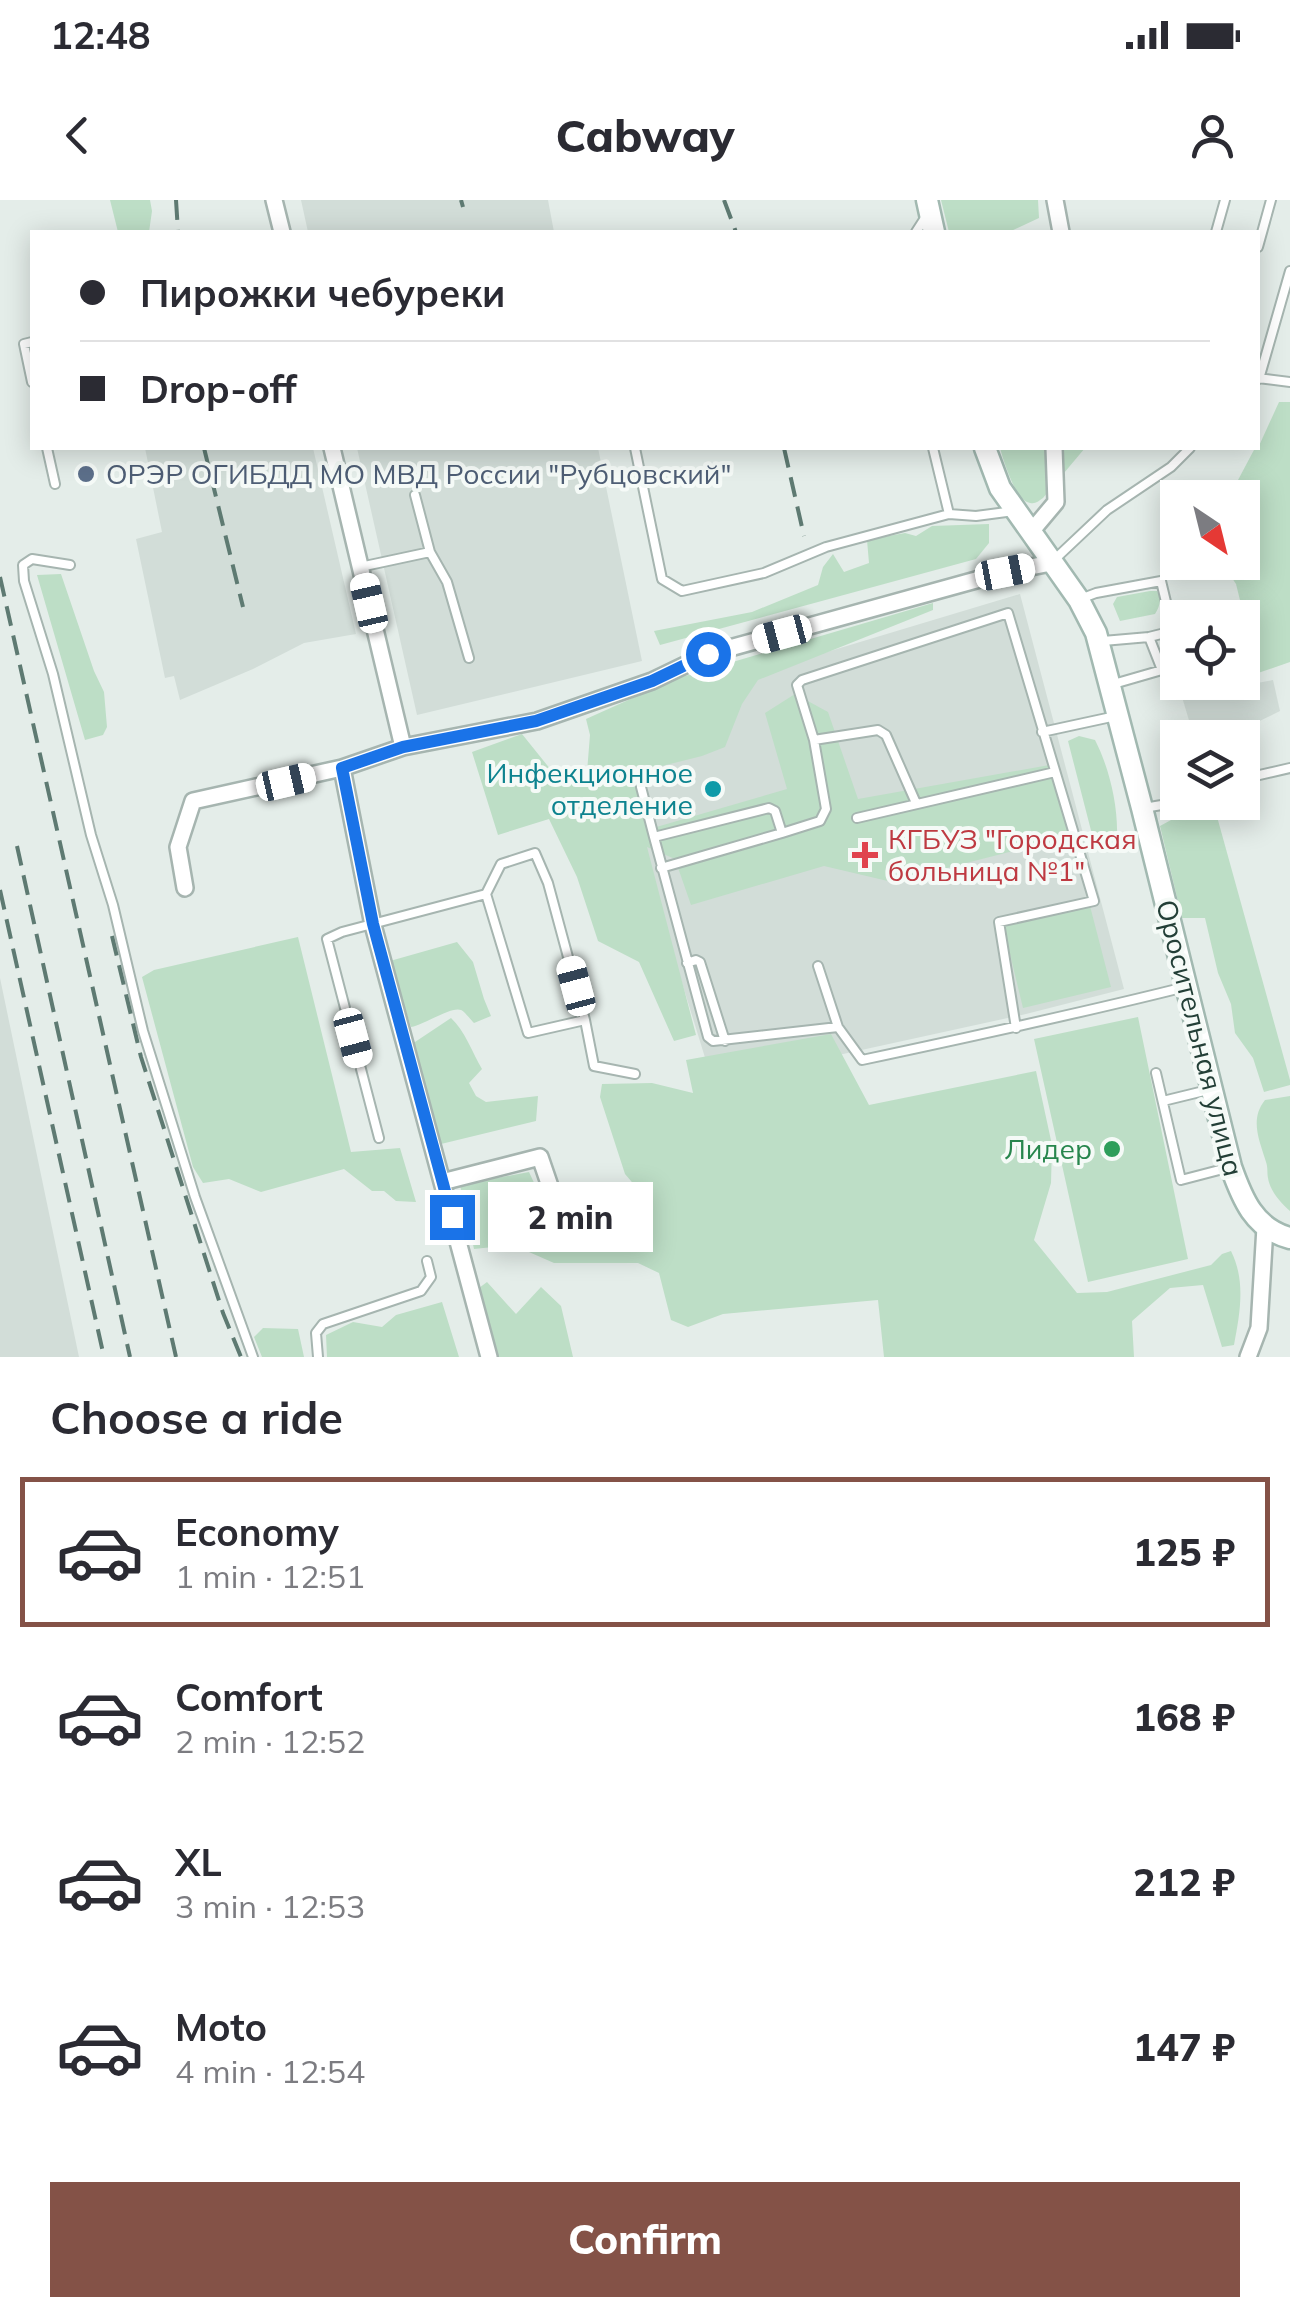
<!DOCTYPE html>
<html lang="en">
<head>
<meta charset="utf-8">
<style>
  :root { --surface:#fff; --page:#f7f7f7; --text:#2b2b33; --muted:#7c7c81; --line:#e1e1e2; --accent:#845247 }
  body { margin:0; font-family:Mulish,sans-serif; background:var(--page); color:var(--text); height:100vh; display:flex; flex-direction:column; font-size:38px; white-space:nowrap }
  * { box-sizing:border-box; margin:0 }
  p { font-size:32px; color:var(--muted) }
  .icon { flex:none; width:55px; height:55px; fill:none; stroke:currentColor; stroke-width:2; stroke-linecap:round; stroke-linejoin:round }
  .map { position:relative; height:1157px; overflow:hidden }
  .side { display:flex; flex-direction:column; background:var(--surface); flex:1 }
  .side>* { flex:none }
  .top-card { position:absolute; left:30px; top:30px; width:1230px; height:220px; border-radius:0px; box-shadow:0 5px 25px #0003; display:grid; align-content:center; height:220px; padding:0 50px; background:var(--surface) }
  .needle { width:65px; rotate:145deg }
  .fabs { position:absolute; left:1160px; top:280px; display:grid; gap:20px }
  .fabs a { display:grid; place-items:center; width:100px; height:100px; border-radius:0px; background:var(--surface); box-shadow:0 5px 25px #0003; font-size:50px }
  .end { position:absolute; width:45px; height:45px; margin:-22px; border:12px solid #1a73e8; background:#fff; box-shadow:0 0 0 5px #fff }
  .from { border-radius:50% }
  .bubble { position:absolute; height:70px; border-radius:0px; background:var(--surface); box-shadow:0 5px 25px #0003; font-size:32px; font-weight:800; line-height:70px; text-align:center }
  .car { position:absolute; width:30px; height:60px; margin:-30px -15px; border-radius:12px; box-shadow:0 0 8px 2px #0007; background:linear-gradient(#fff 24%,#345 0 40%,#fff 0 76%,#345 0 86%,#fff 0) }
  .top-card b { display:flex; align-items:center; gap:35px; height:95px; font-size:38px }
  .top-card b+b { border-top:2px solid var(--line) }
  .top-card i { width:25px; height:25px; background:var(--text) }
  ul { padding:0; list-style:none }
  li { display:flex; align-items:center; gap:30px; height:150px; margin:0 20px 15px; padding:0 30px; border:5px solid transparent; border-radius:0px }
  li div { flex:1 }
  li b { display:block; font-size:38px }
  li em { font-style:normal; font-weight:800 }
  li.selected { border-color:var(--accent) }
  li>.icon { width:90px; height:90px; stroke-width:1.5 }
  h2 { padding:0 50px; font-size:45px; line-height:120px }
  .action { display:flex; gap:20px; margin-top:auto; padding:20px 50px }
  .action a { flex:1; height:115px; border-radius:0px; background:var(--accent); color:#fff; font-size:40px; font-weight:800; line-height:115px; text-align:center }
  .status { display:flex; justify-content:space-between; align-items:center; height:70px; padding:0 50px; background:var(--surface); direction:ltr }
  .status svg { height:28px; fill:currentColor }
  header { display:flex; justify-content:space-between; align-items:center; height:130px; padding:0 50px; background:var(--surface); font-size:45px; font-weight:800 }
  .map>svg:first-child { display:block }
  .built { fill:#d2ddd8 }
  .green { fill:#bddec6 }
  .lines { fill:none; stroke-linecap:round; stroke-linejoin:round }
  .lane-casing { stroke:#a6b5b0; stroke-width:12 }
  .street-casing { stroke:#a6b5b0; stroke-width:20 }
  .secondary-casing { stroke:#a2b9b1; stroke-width:25 }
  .lane { stroke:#fff; stroke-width:8 }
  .street { stroke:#fff; stroke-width:15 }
  .secondary { stroke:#fff; stroke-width:20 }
  .rail { stroke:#5e7a72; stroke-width:4; stroke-dasharray:20 10; stroke-linecap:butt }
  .route { stroke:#1a73e8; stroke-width:12 }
  .service-dot { fill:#5c6f8a; stroke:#f5faf7; stroke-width:4 }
  .culture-dot { fill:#0f9aa8; stroke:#f5faf7; stroke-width:4 }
  .health-dot { fill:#e0444e; stroke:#f5faf7; stroke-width:4 }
  .leisure-dot { fill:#2e9e5b; stroke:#f5faf7; stroke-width:4 }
  .labels { text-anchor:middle; stroke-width:8; stroke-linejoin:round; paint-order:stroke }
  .service-label { font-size:28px; fill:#4e5e75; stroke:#f5faf7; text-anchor:start }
  .culture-label { font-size:28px; fill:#0d838f; stroke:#f5faf7; text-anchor:end }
  .health-label { font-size:28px; fill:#be3a42; stroke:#f5faf7; text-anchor:start }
  .street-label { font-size:28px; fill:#233f37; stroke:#f5faf7 }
  .leisure-label { font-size:28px; fill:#27864d; stroke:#f5faf7; text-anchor:end }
</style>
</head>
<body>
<div class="status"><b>12:48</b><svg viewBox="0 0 49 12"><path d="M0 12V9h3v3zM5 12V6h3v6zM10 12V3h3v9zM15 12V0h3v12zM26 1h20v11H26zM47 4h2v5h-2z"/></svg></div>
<header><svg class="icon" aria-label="back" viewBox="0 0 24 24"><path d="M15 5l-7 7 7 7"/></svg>Cabway<svg class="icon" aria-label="person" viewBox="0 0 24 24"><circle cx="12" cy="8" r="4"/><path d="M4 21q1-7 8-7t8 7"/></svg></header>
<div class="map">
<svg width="1290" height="1157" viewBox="0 0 1290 1157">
  <rect width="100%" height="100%" fill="#e4ede9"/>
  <!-- built -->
  <path class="built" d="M301,0H548L554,32H308Z
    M145,248H313L356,434L304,443L253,469L180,500L174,476L165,478L136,339L162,332Z
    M357,248H598L642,461L417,515Z
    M1020,394L1124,789L1026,814L834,856L711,877L601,520Z
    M1273,480L1280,511L1227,537H1194L1182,497Z
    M0,778L79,1157H0Z"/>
  <!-- green -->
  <path class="green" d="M110,0H150L152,11L149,32H118Z
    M941,0H1038L1039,18L1009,32H949Z
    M1279,202H1290V462L1258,473L1236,384L1222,363L1242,362V298L1229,297L1255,248H1258Z
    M1000,248H1085L1043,298C1037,302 1035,305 1027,302C1015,298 1003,259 1000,248Z
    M989,324V343L976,359L660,445L654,431L752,412L818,385L823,367L833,354L844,372L869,363L867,340L905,333L916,336L932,326Z
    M61,374L94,471L104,492L107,527L103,535L85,540L37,375Z
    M1150,391H1157C1162,399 1160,406 1155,414L1120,421L1113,404L1117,397Z
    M933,403V410L758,480L742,504L725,547L702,556L634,573L653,628L787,589L765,513L795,494L828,512L858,599L1055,564L1072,636L892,682L824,666L691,705L675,659L647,647L696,835L674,841L639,762L598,741L577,677L549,619L498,635L472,552L522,534L555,575L587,572L590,535L586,519L675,479Z
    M1079,536L1095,540C1109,567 1118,605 1117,635L1108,642L1095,646L1068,541Z
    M1208,607L1216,613L1290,880V885L1264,892L1253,858L1235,833L1231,804L1218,773L1205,718H1182L1160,626L1193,608Z
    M1090,706L1111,787L1023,808L1003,725Z
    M298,737L351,952L400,948L416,1002L396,1001L384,991H372L344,969L261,992L229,979L203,983L193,967L142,777L154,770Z
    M457,742L473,762L484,799L491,816L474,823C472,821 463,810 461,810C451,806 424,825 411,827L390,761Z
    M1138,817L1188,1059L1088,1082L1034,839Z
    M451,818C465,831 472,852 482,869L469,883L476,896L486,902L538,896L536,921L441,944L412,844Z
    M831,834L869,905L1036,871L1052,945L1051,983L1034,1040L1077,1093L1107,1092L1211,1065L1222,1054L1231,1051C1246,1081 1240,1113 1234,1145L1222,1147L1203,1085L1170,1088L1132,1121L1134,1157H884L878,1100L723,1114L688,1127L671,1120L659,1073L638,1063H554L513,1045L474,1049L460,985L529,972L558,1034L626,1022L649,1002L625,974L600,897L602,884L652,883L693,893L686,860Z
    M1290,896V1011C1281,1003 1270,991 1268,978C1267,973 1268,967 1266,962C1260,941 1249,920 1265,900Z
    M487,1082L516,1114L541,1087L561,1106L573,1157H497L479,1088Z
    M442,1102L459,1157H327L326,1135L353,1122L382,1127L396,1115Z
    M263,1128L298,1129L304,1157H262L254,1137Z"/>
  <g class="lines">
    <!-- lane casing -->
    <g class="lane-casing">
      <path id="lane" d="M916,32L927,15
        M1216,32L1225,0
        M1258,47L1271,0
        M32,142L24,144L32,182
        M1258,178L1290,182
        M1259,179L1290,71
        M47,248L55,284
        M635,248L662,379L682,391L764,373L826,347L949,314L933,248
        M415,295L430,352L447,382L469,458
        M949,314L976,316L1014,311
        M1054,360L1107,310L1171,267L1190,248
        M70,365L32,359L23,365L24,381L53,474L91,635L113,705L143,831L195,997L253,1157
        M360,367L430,352
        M1080,399L1096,393L1161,381L1173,431L1149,437L1103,441
        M1110,485L1162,470L1149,437
        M1042,532L1116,516
        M814,540L878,530L886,535L916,603
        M1242,579L1290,568
        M641,587L654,637
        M1144,608L1179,602
        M857,618L1055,572
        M535,653L548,683L585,820L528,833L486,694L501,664Z
        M661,668L782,633
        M687,763L696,760L700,762L725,841
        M818,766L838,827
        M585,820L594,866L635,874
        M1016,828L999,722L1094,701L1008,413L802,480L797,485L814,540L826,609L820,621L782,633L775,611L769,608L654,637L708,837L713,841L838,827L862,860C970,837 1078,814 1185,787
        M1156,873L1181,980L1227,968
        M1163,901L1208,890
        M379,938L327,739L342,732L486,694
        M318,1157L316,1133L323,1124L421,1091L431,1077L427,1061"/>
    </g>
    <!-- street casing -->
    <g class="street-casing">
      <path id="street" d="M274,0L282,32
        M1055,0L1061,32
        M332,248L403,547
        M1030,333L1056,302L1054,248
        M185,688L178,647L193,601L342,568
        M442,982L540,957L554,998
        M489,1157L373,725L342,568L403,547L537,521L652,481L708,454L1005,372L1051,363
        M1248,1157L1259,1128L1265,1027"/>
    </g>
    <!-- secondary casing -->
    <g class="secondary-casing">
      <path id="secondary" d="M927,0L934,32
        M985,248L1000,288L1079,400L1096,433L1142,608L1231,967C1242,998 1254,1029 1290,1038"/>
    </g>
    <!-- lane -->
    <use href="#lane" class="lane"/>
    <!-- street -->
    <use href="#street" class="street"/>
    <!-- secondary -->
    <use href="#secondary" class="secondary"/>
    <!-- rail -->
    <path class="rail" d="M176,0L178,32
      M461,0L463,7
      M724,0L736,32
      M204,248L243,407
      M784,248L804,336
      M0,377L176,1157
      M17,646L130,1157
      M0,690L104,1157
      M112,736L141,857L223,1113L241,1157"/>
  </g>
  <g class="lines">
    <!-- route -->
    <path class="route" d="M452,1017L373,724L342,568L403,547L536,521L652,481L708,454"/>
  </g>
  <!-- markers -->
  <circle class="service-dot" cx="86" cy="274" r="10"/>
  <circle class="culture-dot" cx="713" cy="589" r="10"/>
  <path class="health-dot" d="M860 640h10v10h10v10h-10v10h-10v-10h-10v-10h10z"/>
  <circle class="leisure-dot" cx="1112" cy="949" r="10"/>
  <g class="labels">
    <!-- service labels -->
    <g class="service-label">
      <text x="106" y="284">ОРЭР ОГИБДД МО МВД России "Рубцовский"</text>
    </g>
    <!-- culture labels -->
    <g class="culture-label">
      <text x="693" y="583">Инфекционное<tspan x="693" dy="32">отделение</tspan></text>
    </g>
    <!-- health labels -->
    <g class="health-label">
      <text x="888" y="649">КГБУЗ "Городская<tspan x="888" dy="32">больница №1"</tspan></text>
    </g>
    <!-- street labels -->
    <g class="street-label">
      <text transform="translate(1200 838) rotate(76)" y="10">Оросительная улица</text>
    </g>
    <!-- leisure labels -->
    <g class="leisure-label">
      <text x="1092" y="959">Лидер</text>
    </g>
  </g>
</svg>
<div class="fabs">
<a><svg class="needle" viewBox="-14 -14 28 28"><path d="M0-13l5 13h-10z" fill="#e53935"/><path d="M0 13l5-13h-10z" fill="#7c7c81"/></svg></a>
<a><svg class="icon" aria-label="locate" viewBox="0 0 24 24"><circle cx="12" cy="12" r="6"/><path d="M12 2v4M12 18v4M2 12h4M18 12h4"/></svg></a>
<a><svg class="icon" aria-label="layers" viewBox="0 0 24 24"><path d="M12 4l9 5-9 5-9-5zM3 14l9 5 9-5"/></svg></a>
</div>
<i class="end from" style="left:708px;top:454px"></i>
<i class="end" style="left:452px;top:1017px"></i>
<div class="bubble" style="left:488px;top:982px;width:165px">2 min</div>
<i class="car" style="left:1005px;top:372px;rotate:79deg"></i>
<i class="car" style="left:369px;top:403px;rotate:347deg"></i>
<i class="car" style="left:782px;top:434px;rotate:255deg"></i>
<i class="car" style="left:286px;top:582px;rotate:77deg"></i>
<i class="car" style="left:576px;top:786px;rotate:345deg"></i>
<i class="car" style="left:353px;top:838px;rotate:165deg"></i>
<div class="top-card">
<b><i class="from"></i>Пирожки чебуреки</b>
<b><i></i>Drop-off</b>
</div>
</div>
<section class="side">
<h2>Choose a ride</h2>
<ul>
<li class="selected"><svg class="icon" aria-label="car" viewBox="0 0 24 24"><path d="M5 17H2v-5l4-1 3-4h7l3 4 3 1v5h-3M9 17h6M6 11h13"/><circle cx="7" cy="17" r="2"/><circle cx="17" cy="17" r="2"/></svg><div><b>Economy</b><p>1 min · 12:51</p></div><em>125 ₽</em></li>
<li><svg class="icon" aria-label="car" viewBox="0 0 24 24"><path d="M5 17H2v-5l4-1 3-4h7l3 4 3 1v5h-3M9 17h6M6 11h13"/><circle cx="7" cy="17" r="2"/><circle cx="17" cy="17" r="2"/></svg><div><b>Comfort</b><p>2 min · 12:52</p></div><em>168 ₽</em></li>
<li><svg class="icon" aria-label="car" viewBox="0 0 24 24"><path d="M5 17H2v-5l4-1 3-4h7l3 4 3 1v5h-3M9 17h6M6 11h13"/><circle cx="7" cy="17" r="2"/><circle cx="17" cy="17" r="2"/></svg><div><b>XL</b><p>3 min · 12:53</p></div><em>212 ₽</em></li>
<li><svg class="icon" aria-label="car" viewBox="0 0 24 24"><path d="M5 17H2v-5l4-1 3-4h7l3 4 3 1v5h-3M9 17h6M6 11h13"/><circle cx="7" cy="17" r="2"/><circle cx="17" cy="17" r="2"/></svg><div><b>Moto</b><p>4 min · 12:54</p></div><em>147 ₽</em></li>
</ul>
<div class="action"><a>Confirm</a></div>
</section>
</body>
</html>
